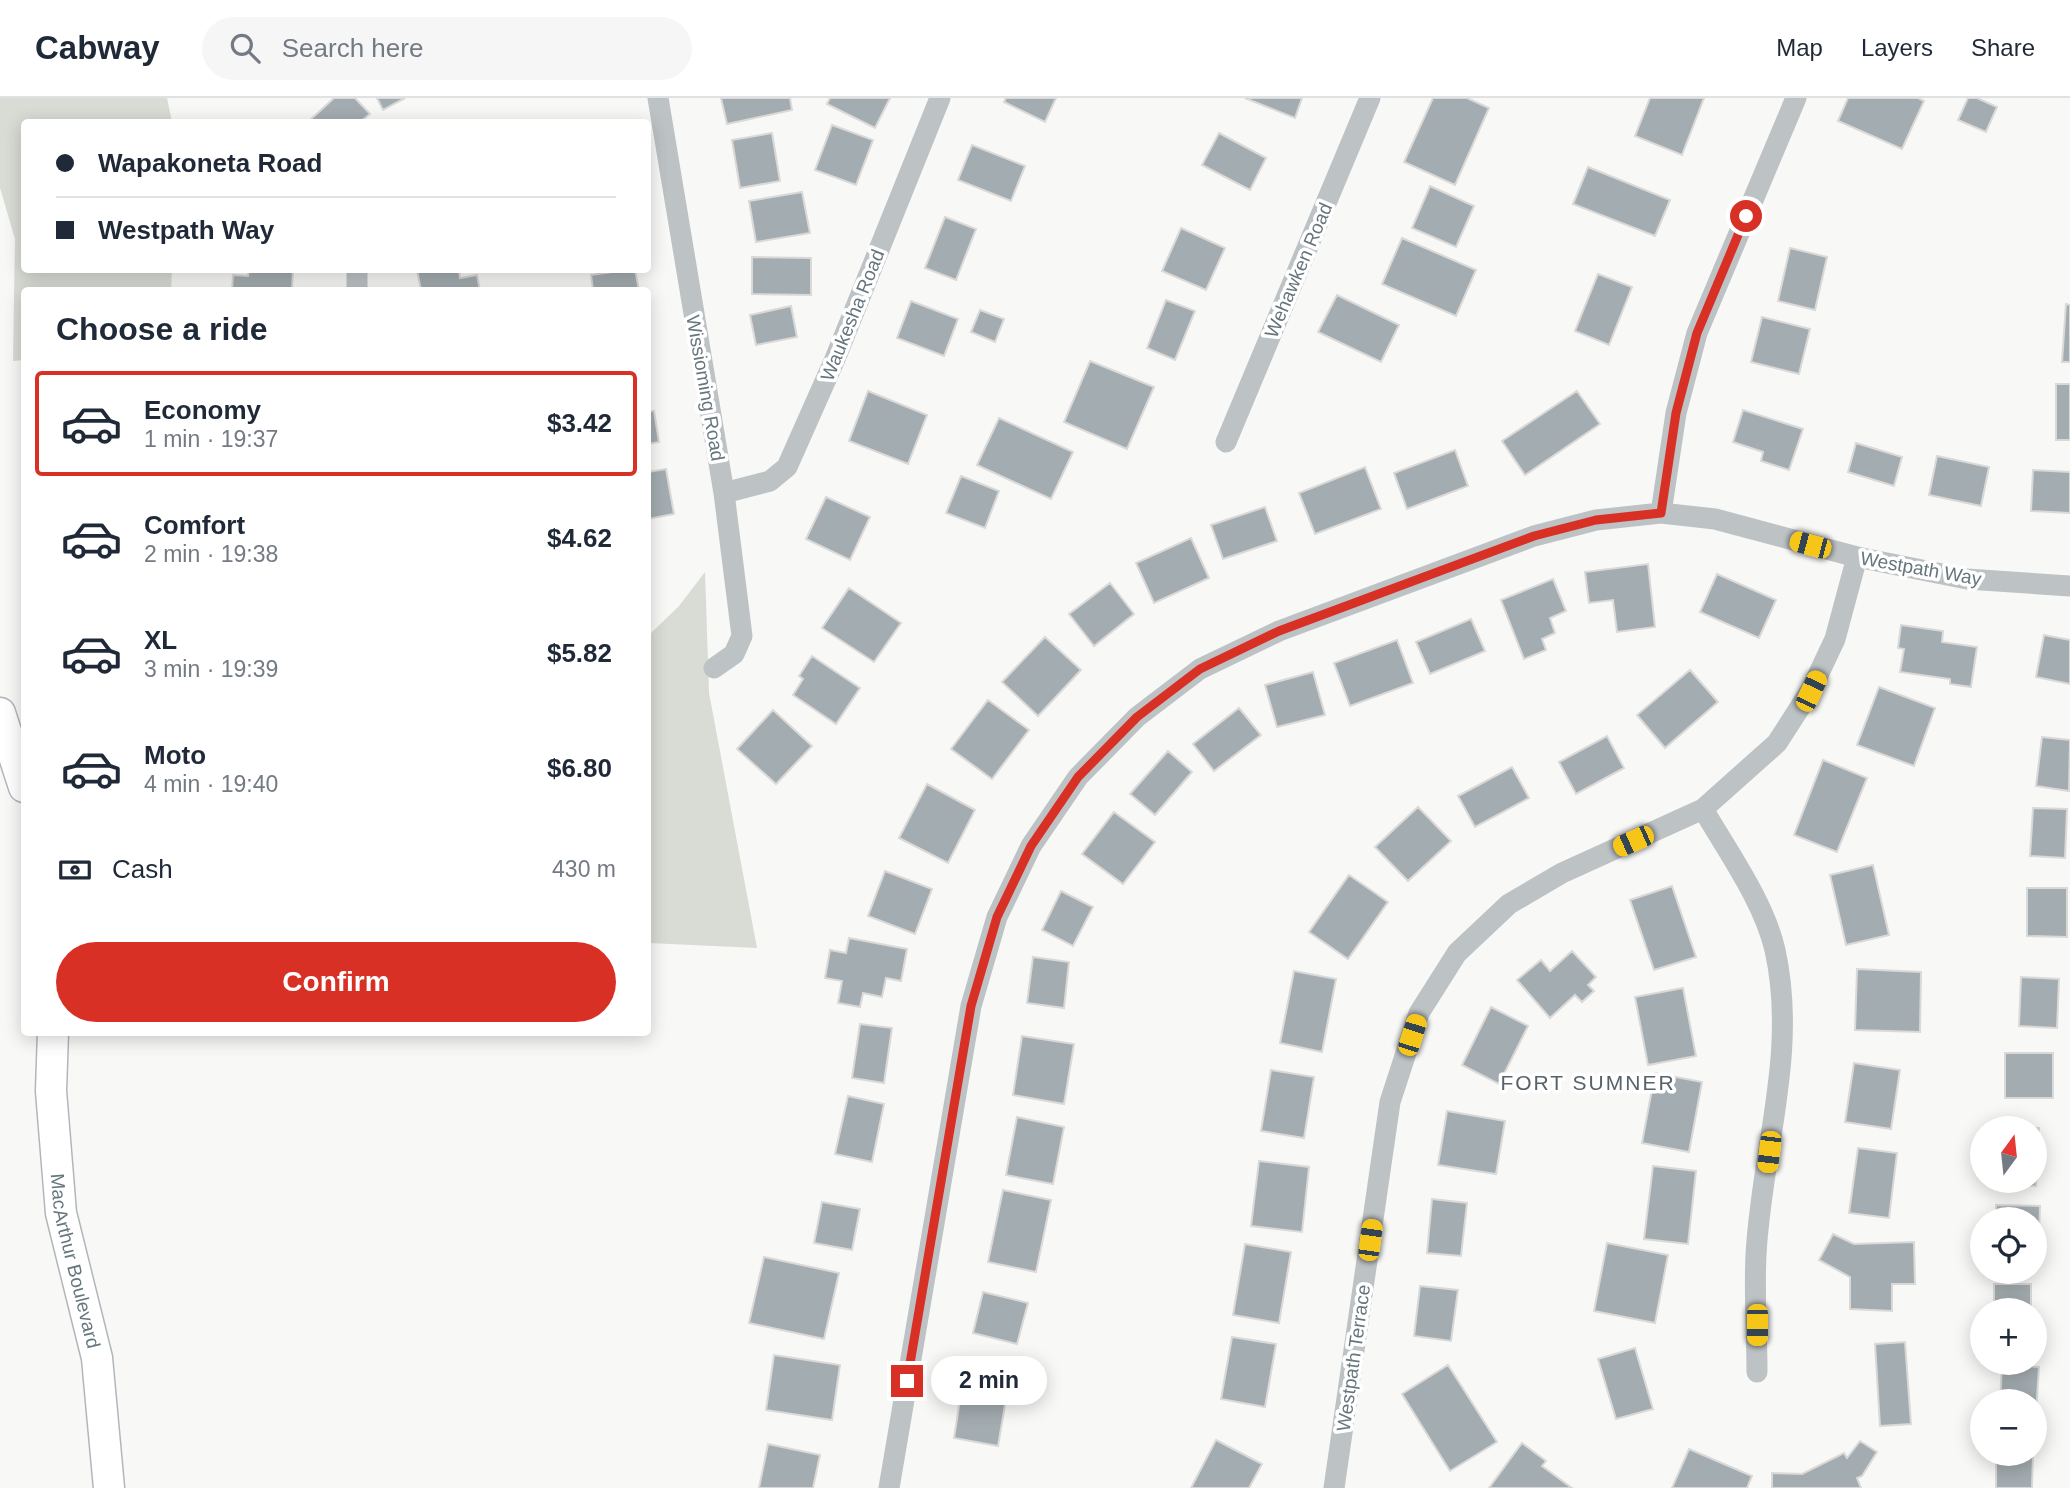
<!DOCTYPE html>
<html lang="en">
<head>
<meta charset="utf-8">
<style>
  :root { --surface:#fff; --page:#f6f6f7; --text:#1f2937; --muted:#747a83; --line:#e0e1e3; --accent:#d93025 }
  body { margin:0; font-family:Arial,sans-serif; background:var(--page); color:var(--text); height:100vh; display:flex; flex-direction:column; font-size:26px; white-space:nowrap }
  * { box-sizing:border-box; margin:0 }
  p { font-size:23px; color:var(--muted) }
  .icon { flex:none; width:38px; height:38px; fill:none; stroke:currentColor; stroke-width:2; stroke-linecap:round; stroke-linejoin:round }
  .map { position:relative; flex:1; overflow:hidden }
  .panel { position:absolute; left:21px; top:189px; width:630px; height:749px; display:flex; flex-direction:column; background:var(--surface); border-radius:7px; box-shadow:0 4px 18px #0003 }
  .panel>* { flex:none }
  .guide { position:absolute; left:21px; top:21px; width:630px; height:154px; border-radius:7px; box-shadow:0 4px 18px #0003; display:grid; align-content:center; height:154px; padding:0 35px; background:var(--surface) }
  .needle { width:46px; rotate:15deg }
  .fabs { position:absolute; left:1970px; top:1018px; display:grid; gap:14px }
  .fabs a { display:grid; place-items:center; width:77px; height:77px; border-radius:50%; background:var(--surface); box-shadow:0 4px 18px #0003; font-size:35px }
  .end { position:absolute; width:32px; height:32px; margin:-16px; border:9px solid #d93025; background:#fff; box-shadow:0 0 0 4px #fff }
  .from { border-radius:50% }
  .bubble { position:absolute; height:49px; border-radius:24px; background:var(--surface); box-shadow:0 4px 18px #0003; font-size:23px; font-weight:600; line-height:49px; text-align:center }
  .car { position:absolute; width:21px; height:42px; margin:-21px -10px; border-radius:9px; box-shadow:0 0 5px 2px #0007; background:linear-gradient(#f5c518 24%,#345 0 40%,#f5c518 0 76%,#345 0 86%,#f5c518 0) }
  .guide b { display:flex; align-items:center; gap:24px; height:66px; font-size:26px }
  .guide b+b { border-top:2px solid var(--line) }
  .guide i { width:18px; height:18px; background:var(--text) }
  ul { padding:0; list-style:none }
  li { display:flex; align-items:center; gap:21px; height:105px; margin:0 14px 10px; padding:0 21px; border:4px solid transparent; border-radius:7px }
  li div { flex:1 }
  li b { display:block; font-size:26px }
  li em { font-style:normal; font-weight:600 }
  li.on { border-color:var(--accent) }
  li>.icon { width:63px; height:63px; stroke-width:1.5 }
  h2 { padding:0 35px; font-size:32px; line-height:84px }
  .pay { display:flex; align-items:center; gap:18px; height:77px; padding:0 35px; font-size:26px }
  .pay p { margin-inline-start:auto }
  .cta { display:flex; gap:14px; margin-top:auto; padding:14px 35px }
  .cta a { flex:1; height:80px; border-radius:42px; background:var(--accent); color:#fff; font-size:28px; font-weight:600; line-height:80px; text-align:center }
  header { display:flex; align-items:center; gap:42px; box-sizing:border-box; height:98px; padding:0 35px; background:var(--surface); border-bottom:2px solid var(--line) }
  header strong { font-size:33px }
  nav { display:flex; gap:38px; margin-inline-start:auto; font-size:24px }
  .search { width:490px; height:63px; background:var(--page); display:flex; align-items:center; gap:18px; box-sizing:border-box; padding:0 24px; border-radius:38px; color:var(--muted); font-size:26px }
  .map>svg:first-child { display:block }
  .green { fill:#d8dcd5 }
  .building { fill:#a3acb0; stroke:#dad9d8; stroke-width:2 }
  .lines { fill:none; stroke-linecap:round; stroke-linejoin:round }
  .secondary-casing { stroke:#b0b7ba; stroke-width:33 }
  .street { stroke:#bdc2c5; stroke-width:21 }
  .secondary { stroke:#fff; stroke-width:30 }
  .route { stroke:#d93025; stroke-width:9 }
  .labels { text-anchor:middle; stroke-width:7; stroke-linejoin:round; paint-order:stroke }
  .street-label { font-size:19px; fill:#66767d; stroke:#fff }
  .neighbourhood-label { font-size:21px; letter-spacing:2px; fill:#576369; stroke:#fff }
</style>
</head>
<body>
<header>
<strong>Cabway</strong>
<div class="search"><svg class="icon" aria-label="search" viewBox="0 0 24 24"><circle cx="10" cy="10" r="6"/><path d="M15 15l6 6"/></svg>Search here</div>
<nav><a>Map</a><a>Layers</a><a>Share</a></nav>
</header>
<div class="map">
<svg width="2070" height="1390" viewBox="0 0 2070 1390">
  <rect width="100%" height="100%" fill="#f8f8f6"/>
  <!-- green -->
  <path class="green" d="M0,0H167L172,24H24V172H172L171,192H24V262L13,263L15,141L0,90Z
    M705,474L709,595L757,850L648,845V538L679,508Z"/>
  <!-- building -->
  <path class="building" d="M334,0H355L370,16L360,24H308Z
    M377,0H405L383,12Z
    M721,0H790L792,12L727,26Z
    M830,0H890L875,30L827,6Z
    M1006,0H1056L1045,24L1004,4Z
    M1245,0H1302L1295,20Z
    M1433,0H1467L1489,10L1455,87L1404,64Z
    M1650,0H1704L1682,57L1635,38Z
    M1848,0H1918L1924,3L1902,51L1838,23Z
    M1968,0H1977L1997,9L1986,34L1958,22Z
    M832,27L873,42L856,87L815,72Z
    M772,35L780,83L740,90L732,42Z
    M1219,35L1266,60L1250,92L1202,67Z
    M972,47L1025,68L1011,103L958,82Z
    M1588,69L1670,102L1655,138L1573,106Z
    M1430,88L1474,108L1456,149L1412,130Z
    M802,94L810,135L756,144L749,103Z
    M945,119L976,131L956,182L925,170Z
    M1181,130L1225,150L1206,192L1162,173Z
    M1402,140L1476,172L1456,218L1382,186Z
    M1790,150L1827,159L1815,212L1778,203Z
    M752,159L811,160V197L752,196Z
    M249,172H293L292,192H232L233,177L248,178Z
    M417,172H459L460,180L477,177L480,192H421Z
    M626,172H635L639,192H593L591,177Z
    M1598,176L1632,189L1609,247L1575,233Z
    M1337,197L1399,227L1381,264L1318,234Z
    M1166,202L1195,213L1175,262L1147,250Z
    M911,203L958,221L944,258L897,240Z
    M2066,206L2070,207V264H2062Z
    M791,208L797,239L756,247L750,217Z
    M980,212L1004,221L995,244L971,234Z
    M1762,219L1810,231L1799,276L1751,264Z
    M1090,263L1154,289L1127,351L1064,324Z
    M2056,286H2070V342H2056Z
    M868,293L927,317L908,366L849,343Z
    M1577,293L1600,326L1525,377L1502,343Z
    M1743,312L1803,331L1789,372L1761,363L1763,354L1733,344Z
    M648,313H654L659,344L648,346Z
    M999,320L1073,354L1051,401L977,367Z
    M1856,345L1902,359L1894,388L1848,374Z
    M1455,352L1468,388L1407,411L1394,375Z
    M1937,358L1989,369L1981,408L1929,397Z
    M1365,369L1381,411L1315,436L1299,395Z
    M666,371L674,416L648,421V374Z
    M2033,372L2070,374V415L2031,413Z
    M961,378L999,393L985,430L946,415Z
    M826,399L870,419L850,462L806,441Z
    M1265,409L1277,443L1223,461L1211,427Z
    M1191,440L1209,480L1154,505L1136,465Z
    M1648,466L1655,529L1617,534L1613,502L1589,505L1585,474Z
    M1717,476L1776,502L1759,540L1700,514Z
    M1553,481L1566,513L1550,520L1555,535L1542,541L1546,552L1524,561L1501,502Z
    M1110,485L1134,516L1094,548L1069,516Z
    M849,490L901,525L874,564L822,530Z
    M1471,521L1485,553L1430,576L1416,544Z
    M1901,527L1943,533L1942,544L1977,549L1971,589L1950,586V581L1900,574L1904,551L1898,550Z
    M2044,537L2070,542V586L2036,579Z
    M1045,539L1081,572L1038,618L1002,584Z
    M1397,542L1413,585L1350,608L1334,565Z
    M812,558L860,590L836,626L793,597L803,581L799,578Z
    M1690,572L1718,604L1665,650L1637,617Z
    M1313,574L1325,617L1277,629L1265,587Z
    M1879,589L1935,610L1914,668L1857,647Z
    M988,602L1029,632L992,681L951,651Z
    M1239,610L1261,637L1214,673L1193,646Z
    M773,612L812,648L776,686L737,651Z
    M1607,638L1624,670L1576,696L1559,664Z
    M2042,639L2070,642L2069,693L2036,688Z
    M1168,653L1192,674L1155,717L1130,696Z
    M1823,662L1867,680L1837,754L1794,737Z
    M1512,669L1529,700L1475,729L1458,698Z
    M927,686L975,712L948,765L899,740Z
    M1418,709L1451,743L1408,783L1375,749Z
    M2033,710L2067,711L2065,760L2030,758Z
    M1114,714L1155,744L1123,786L1082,756Z
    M1873,767L1889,837L1846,847L1830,777Z
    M885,773L932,791L915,836L868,818Z
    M1349,777L1388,804L1348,861L1309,834Z
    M1672,788L1696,859L1654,872L1630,802Z
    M2027,790H2067V839L2027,838Z
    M1061,793L1093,809L1073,848L1042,832Z
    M849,840L907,851L901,883L886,880L882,899L863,895L860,909L838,905L842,883L825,880L830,852L846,855Z
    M1572,853L1596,879L1588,887L1594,893L1582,904L1575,897L1550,920L1517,882L1541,862L1550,873Z
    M1033,859L1069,864L1064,910L1027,905Z
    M1857,871L1921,874L1920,934L1855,932Z
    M1294,873L1336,881L1322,954L1280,945Z
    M2021,879L2059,881L2057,930L2019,928Z
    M1683,890L1696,958L1648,967L1635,899Z
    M1491,909L1528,928L1499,986L1462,967Z
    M860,926L892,930L884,985L852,980Z
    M1022,938L1074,946L1064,1006L1013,997Z
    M2005,955H2053V1000H2005Z
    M1854,965L1900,972L1891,1031L1845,1024Z
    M1271,972L1314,979L1304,1040L1261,1033Z
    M1655,975L1702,984L1689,1054L1642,1045Z
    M848,998L884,1006L872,1064L835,1056Z
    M1447,1013L1505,1023L1496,1076L1438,1067Z
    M1017,1019L1064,1029L1053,1086L1006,1077Z
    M2008,1028L2039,1030L2036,1088L2005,1086V1083H2035V1031H2008Z
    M1858,1050L1897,1055L1889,1120L1849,1115Z
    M1259,1063L1309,1069L1302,1134L1251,1128Z
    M1653,1068L1696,1073L1688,1146L1644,1141Z
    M1003,1092L1051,1102L1036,1174L988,1164Z
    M1432,1101L1467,1105L1461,1158L1427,1155Z
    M822,1104L860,1111L852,1152L814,1145Z
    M1996,1107L2040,1108L2038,1165H2035V1122H1996Z
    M1833,1136L1854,1146L1914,1144L1915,1186H1892V1213L1850,1211V1179L1819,1162Z
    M1607,1145L1668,1157L1655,1225L1594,1213Z
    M1245,1146L1291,1154L1279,1225L1233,1217Z
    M764,1159L839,1175L824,1241L749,1225Z
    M1994,1186H2031V1213H1994Z
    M1420,1188L1458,1192L1451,1243L1414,1238Z
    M983,1194L1028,1205L1017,1246L973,1235Z
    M1232,1239L1276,1246L1265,1309L1221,1301Z
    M1905,1244L1911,1326L1880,1328L1875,1246Z
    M1635,1250L1653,1311L1616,1321L1598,1261Z
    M774,1257L840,1267L832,1322L766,1312Z
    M2002,1266L2039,1269L2035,1331V1304H2000Z
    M1448,1267L1497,1344L1450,1373L1402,1296Z
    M964,1276L1009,1284L998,1348L954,1340Z
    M1216,1342L1262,1366L1249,1390H1191Z
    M1860,1343L1877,1354L1862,1378L1857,1380L1861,1390H1772V1375L1802,1376L1844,1355L1847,1360Z
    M1522,1345L1546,1363L1542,1368L1572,1390H1489Z
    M768,1346L820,1357L813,1390H759Z
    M1689,1351L1752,1378L1747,1390H1672Z
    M1996,1356H2033L2032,1390H1996Z"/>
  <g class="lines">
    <!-- secondary casing -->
    <g class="secondary-casing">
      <g id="secondary">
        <path d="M0,615L24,689"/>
        <path id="s1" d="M53,934L51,993L61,1115L97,1260L109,1390"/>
      </g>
    </g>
    <!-- street -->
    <path class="street" d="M658,0L724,395L742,538L734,556L714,570
      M357,172V192
      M1226,344L1370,0
      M724,395L770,383L787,369L835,261L940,0
      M1661,415L1676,315L1697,235L1796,0
      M1703,711C1728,754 1764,804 1775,852C1798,956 1761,1055 1756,1157C1754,1196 1757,1236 1757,1274
      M889,1390L971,908L997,819L1031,748L1078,679L1137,619L1200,571L1279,533L1534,438L1596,422L1661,415L1715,421L1857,459L1967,481L2070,488
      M1334,1390L1390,1004L1419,915L1457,855L1509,806L1562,775L1703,711L1777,645L1811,592L1835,541L1857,459"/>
    <!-- secondary -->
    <use href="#secondary" class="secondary"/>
  </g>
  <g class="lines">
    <!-- route -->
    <path class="route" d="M907,1283L971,908L997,819L1031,748L1078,679L1137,619L1200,571L1279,533L1534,438L1596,422L1661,415L1676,315L1697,235L1746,118"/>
  </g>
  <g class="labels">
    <!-- street labels -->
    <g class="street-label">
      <text transform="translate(1298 172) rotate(-67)" y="7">Wehawken Road</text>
      <text transform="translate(852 217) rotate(-68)" y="7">Waukesha Road</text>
      <text transform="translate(706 290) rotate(80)" y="7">Wissioming Road</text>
      <text transform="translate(1921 470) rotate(10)" y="7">Westpath Way</text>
      <text dy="7" stroke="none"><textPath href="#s1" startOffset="231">MacArthur Boulevard</textPath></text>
      <text transform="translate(1353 1260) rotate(-82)" y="7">Westpath Terrace</text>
    </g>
    <!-- neighbourhood labels -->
    <g class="neighbourhood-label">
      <text x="1588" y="992">FORT SUMNER</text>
    </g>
  </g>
</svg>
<div class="fabs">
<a><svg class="needle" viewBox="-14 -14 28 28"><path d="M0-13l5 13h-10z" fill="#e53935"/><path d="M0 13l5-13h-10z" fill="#747a83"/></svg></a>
<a><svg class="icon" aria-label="locate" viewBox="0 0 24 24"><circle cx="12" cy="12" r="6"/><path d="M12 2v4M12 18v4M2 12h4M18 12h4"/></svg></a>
<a>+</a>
<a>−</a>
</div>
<i class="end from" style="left:1746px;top:118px"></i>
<i class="end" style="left:907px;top:1283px"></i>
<div class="bubble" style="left:931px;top:1258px;width:116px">2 min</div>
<i class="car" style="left:1810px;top:447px;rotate:285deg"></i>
<i class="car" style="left:1811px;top:593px;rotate:25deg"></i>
<i class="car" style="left:1633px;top:743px;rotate:246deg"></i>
<i class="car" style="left:1412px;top:937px;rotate:18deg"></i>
<i class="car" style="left:1769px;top:1054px;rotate:187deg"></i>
<i class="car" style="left:1370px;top:1142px;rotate:8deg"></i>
<i class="car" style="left:1757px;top:1227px;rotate:180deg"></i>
<div class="guide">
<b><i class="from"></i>Wapakoneta Road</b>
<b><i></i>Westpath Way</b>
</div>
<section class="panel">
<h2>Choose a ride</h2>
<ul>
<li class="on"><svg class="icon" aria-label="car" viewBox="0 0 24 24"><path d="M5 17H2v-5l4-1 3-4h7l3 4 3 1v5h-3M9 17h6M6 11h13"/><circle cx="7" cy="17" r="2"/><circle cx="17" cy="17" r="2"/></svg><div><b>Economy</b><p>1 min · 19:37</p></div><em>$3.42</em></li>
<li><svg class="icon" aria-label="car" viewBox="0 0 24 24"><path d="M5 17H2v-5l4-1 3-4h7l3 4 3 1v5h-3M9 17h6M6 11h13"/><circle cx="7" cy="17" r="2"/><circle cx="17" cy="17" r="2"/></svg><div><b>Comfort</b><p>2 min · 19:38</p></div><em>$4.62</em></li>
<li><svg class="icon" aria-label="car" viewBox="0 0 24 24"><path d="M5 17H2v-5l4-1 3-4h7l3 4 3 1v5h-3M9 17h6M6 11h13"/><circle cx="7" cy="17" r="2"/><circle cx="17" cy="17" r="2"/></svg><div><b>XL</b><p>3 min · 19:39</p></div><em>$5.82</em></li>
<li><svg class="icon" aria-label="car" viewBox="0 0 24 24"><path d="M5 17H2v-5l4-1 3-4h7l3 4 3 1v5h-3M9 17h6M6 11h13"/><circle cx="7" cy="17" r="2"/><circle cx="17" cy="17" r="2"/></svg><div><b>Moto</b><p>4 min · 19:40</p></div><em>$6.80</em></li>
</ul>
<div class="pay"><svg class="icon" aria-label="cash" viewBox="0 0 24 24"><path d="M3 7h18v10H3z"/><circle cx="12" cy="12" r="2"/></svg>Cash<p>430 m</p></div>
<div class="cta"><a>Confirm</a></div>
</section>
</div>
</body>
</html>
